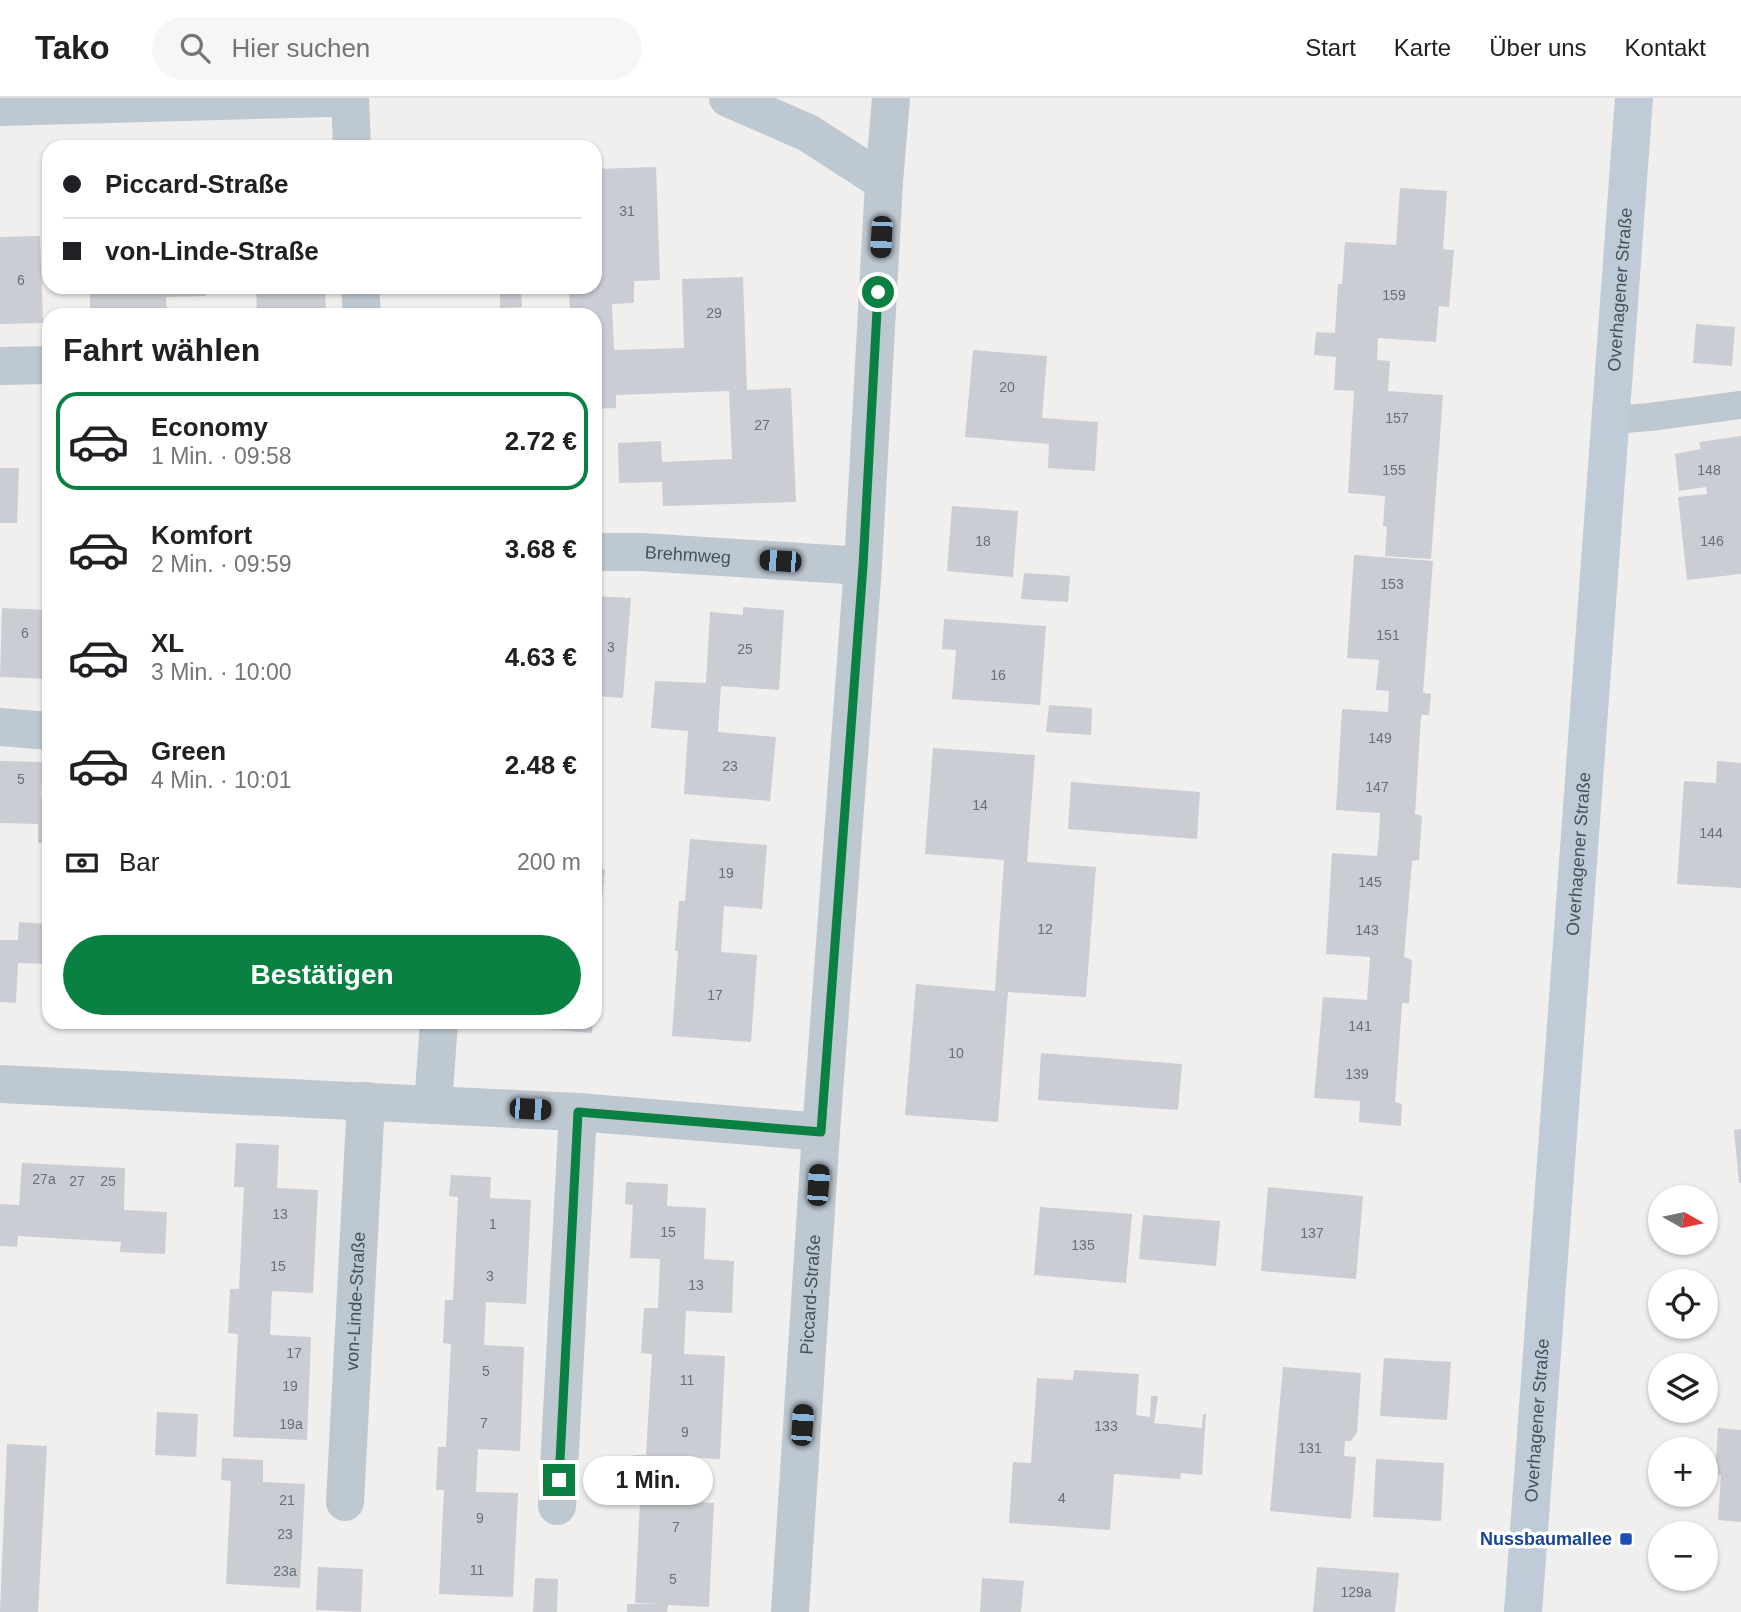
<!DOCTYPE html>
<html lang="de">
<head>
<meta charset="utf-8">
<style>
  :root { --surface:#fff; --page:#f6f6f6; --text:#202124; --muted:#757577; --line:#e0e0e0; --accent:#0b8043 }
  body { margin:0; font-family:Helvetica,sans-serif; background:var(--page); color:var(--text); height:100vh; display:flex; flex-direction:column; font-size:26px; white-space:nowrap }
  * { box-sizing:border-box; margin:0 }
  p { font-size:23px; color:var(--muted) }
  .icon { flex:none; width:38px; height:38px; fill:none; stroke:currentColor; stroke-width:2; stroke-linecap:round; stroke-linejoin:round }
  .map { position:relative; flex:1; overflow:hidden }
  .drawer { position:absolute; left:42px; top:210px; width:560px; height:721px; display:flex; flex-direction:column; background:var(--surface); border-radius:21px; box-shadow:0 2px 5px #0004 }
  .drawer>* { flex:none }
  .guide { position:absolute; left:42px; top:42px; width:560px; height:154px; border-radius:21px; box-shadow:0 2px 5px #0004; display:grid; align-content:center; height:154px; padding:0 21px; background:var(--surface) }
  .needle { width:46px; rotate:99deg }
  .buttons { position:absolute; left:1648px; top:1087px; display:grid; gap:14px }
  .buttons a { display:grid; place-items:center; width:70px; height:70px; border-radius:50%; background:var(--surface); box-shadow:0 2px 5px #0004; font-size:35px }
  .end { position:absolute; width:32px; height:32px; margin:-16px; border:9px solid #0b8043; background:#fff; box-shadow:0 0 0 4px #fff }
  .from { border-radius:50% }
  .bubble { position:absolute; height:49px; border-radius:24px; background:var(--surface); box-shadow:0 2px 5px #0004; font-size:23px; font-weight:700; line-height:49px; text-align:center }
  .car { position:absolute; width:21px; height:42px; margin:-21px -10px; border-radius:9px; box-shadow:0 0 5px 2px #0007; background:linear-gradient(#222 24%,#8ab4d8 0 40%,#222 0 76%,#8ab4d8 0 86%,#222 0) }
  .guide b { display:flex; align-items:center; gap:24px; height:66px; font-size:26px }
  .guide b+b { border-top:2px solid var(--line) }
  .guide i { width:18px; height:18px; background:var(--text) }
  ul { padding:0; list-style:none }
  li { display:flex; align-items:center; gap:21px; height:98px; margin:0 14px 10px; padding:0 7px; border:4px solid transparent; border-radius:21px }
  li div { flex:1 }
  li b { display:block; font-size:26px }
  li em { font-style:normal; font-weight:700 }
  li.current { border-color:var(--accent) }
  li>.icon { width:63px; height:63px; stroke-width:1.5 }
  h2 { padding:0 21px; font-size:32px; line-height:84px }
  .pay { display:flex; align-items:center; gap:18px; height:77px; padding:0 21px; font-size:26px }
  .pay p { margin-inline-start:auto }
  .primary-button { display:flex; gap:14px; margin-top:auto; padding:14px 21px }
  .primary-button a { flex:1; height:80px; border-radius:42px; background:var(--accent); color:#fff; font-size:28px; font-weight:700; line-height:80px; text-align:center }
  header { display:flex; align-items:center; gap:42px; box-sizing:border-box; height:98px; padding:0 35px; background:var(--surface); border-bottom:2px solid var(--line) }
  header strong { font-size:33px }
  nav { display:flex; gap:38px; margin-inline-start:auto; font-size:24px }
  .search { width:490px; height:63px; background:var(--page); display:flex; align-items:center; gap:18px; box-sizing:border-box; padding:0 24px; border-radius:38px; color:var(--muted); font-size:26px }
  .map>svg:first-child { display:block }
  .building { fill:#cacdd3 }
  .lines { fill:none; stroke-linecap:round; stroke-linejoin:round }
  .service { stroke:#bec8d1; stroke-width:28 }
  .minor { stroke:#bec8d1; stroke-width:38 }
  .secondary { stroke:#c0cbd8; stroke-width:38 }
  .route { stroke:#0b8043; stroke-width:9 }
  .transit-dot { fill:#1a4fb4; stroke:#fff; stroke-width:2.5 }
  .labels { text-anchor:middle; stroke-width:7; stroke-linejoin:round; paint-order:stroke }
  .number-label { font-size:14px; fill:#66707a }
  .street-label { font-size:18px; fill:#45515c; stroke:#fff }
  .transit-label { font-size:18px; font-weight:bold; fill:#164399; stroke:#fff; text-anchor:end }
</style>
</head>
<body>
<header>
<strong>Tako</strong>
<div class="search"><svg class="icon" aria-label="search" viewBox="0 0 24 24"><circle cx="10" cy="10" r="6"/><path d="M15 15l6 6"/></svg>Hier suchen</div>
<nav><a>Start</a><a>Karte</a><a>Über uns</a><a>Kontakt</a></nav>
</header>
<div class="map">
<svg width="1741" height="1514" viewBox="0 0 1741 1514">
  <rect width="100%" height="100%" fill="#f1eeee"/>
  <!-- building -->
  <path class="building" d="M656,69L660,182L634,183V205L612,206L614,252L684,250L682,181L743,179L747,292L791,290L796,404L663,408L662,384L619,385L618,345L661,343L662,364L732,361L729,293L616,297V310L595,311V217H570L569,189H595V140H597L595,71Z
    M1400,90L1447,93L1443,151L1454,152L1449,209L1439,208L1436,244L1378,240L1377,262L1390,263L1388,293L1443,297L1431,461L1385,458L1387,429L1383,428L1385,398L1348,395L1354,293L1334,292L1336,259L1314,257L1316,234L1335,235L1338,186H1342L1345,144L1396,147Z
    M40,138L43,225L0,226V139Z
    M90,189H206V198L166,199L167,217H90Z
    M256,189H325L326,215L257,217Z
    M500,189H521L522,209L500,210Z
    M1696,226L1735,229L1732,268L1693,265Z
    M973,252L1047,258L1042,320L1098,324L1095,373L1048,370L1049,346L965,339Z
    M43,308H49V371L42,370Z
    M1741,338V476L1687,482L1678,399L1707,396L1706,389L1679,393L1675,356L1701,351L1699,344Z
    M0,370H19L17,425H0Z
    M952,408L1018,413L1013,479L947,473Z
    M1354,457L1433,463L1423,595L1431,596L1429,617H1422L1421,619L1415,716L1422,718L1419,762L1412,763L1404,859L1412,862L1409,905H1402V907L1395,1004L1402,1006L1401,1028L1359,1024L1360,1003L1314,1000L1323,899L1367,902L1370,859L1326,856L1332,755L1377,758L1379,737L1380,715L1336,712L1342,611L1388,614L1389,593L1376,592L1379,562L1347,560Z
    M1024,475L1070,478L1068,504L1021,501Z
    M595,498L631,500L623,600L595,598Z
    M743,509L784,512L779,592L721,588L718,634L776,639L770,703L684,696L688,633L651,630L655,583L706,585L710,514L743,517Z
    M2,510L49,512V581L0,579Z
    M944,521L1046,528L1040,607L952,601L956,552L942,551Z
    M1049,607L1092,610L1091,637L1046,634Z
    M933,650L1035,657L1027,764L1096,769L1086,899L1008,894L998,1024L905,1017L916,886L995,893L1004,762L925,756Z
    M0,663L43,664L41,698H49V745H38V726L0,725Z
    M1717,663L1741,665V790L1677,786L1684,683L1716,685Z
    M1071,684L1200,694L1197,741L1068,731Z
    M690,741L767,747L762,811L724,808L721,854L757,857L751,944L672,938L678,853H675L679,803H685Z
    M595,770L605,771L602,804L595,803Z
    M19,824L49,826V866L18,865L16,905L0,904V842H18Z
    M500,924H593L592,935L499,927Z
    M1041,955L1182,966L1178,1012L1038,1002Z
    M1741,1031V1085H1739L1734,1032Z
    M236,1045L279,1047L277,1090L318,1092L313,1195L272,1193L270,1237L311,1239L307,1342L233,1339L238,1236L228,1235L230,1191H239L244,1089H234Z
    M22,1065L125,1070L124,1112L167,1114L165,1156L120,1154L121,1144L18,1138L17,1149L0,1148V1106L19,1107Z
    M451,1077L491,1079L490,1100L531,1102L526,1206L486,1204L485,1226L484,1247L524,1249L520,1353L478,1351L477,1372L476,1394L518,1395L513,1499L439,1496L444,1392H436L438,1349H446L451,1246L443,1245L445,1202H453L458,1099L449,1098Z
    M626,1084L668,1086L667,1108L706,1110L704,1161L734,1163L732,1215L686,1213L684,1256L725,1258L720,1361L675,1359L673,1403L714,1405L709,1509L668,1507L667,1514H627V1506H661L635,1505L640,1402H630L633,1357H646L652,1256L641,1255L644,1210H658L660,1161L630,1160L633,1107L625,1106Z
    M1268,1089L1363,1098L1356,1181L1261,1173Z
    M1040,1109L1132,1116L1126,1185L1034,1177Z
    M1143,1117L1220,1123L1216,1168L1139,1161Z
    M1384,1260L1451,1264L1447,1322L1380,1318Z
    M1283,1269L1361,1275L1357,1334L1351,1343H1345L1344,1358L1356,1359L1351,1421L1270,1413Z
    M1074,1272L1139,1276L1136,1317L1150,1319L1151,1298H1158L1154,1325L1202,1330L1203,1316H1206L1202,1377L1181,1375L1180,1381L1114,1376L1110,1432L1009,1425L1013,1364L1031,1365L1037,1280L1073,1282Z
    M157,1314L198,1316L196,1359L155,1357Z
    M1718,1330L1741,1332V1424L1718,1422L1721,1377H1715Z
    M7,1346L47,1348L38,1514H0Z
    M222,1360L263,1362V1384L305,1386L300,1490L226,1486L231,1383L221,1382Z
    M1376,1361L1444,1365L1441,1423L1373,1419Z
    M318,1469L363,1471L361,1514L316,1512Z
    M1317,1469L1399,1475L1395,1514H1313Z
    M535,1480L558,1481L557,1514H533Z
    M982,1480L1024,1483L1021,1514H980Z"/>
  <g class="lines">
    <!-- service -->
    <path class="service" d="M1611,322L1650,319L1741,307"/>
    <!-- minor -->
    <g class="minor">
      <path d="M350,0L352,49"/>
      <path d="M728,0L808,35L884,84"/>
      <path d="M0,9L331,0"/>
      <path d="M360,189L362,217"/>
      <path d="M0,268L49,267"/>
      <path id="s1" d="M595,454H642L863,468"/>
      <path d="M0,629L49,633"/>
      <path d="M0,986L578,1014L821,1034"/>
      <path d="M433,1007L439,924"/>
      <path id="s2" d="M345,1404L366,1003"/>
      <path d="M557,1408L578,1014"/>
      <path id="s3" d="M790,1514L821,1034L863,468L884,84L891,0"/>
    </g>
    <!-- secondary -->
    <path class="secondary" id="s4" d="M1523,1514L1634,0"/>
  </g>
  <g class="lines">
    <!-- route -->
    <path class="route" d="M559,1382L578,1014L821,1034L863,468L878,194"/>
  </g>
  <!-- markers -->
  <rect class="transit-dot" x="1619" y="1434" width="14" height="14" rx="3.5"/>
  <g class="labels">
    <!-- number labels -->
    <g class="number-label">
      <text x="627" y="118">31</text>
      <text x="21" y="187">6</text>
      <text x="1394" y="202">159</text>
      <text x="714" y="220">29</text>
      <text x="1007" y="294">20</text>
      <text x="1397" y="325">157</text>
      <text x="762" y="332">27</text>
      <text x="1394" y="377">155</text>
      <text x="1709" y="377">148</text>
      <text x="983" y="448">18</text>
      <text x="1712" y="448">146</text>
      <text x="1392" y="491">153</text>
      <text x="25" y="540">6</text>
      <text x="1388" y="542">151</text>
      <text x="611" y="554">3</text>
      <text x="745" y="556">25</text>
      <text x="998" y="582">16</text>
      <text x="1380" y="645">149</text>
      <text x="730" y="673">23</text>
      <text x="21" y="686">5</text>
      <text x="1377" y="694">147</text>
      <text x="980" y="712">14</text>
      <text x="1711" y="740">144</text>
      <text x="726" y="780">19</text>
      <text x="1370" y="789">145</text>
      <text x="1045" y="836">12</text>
      <text x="1367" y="837">143</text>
      <text x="715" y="902">17</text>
      <text x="1360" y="933">141</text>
      <text x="956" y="960">10</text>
      <text x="1357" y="981">139</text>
      <text x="44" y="1086">27a</text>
      <text x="77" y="1088">27</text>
      <text x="108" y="1088">25</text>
      <text x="280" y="1121">13</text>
      <text x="493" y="1131">1</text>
      <text x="668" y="1139">15</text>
      <text x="1312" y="1140">137</text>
      <text x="1083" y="1152">135</text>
      <text x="278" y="1173">15</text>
      <text x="490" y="1183">3</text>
      <text x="696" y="1192">13</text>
      <text x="294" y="1260">17</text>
      <text x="486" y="1278">5</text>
      <text x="687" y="1287">11</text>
      <text x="290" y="1293">19</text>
      <text x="484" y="1330">7</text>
      <text x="291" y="1331">19a</text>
      <text x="1106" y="1333">133</text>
      <text x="685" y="1339">9</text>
      <text x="1310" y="1355">131</text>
      <text x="1062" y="1405">4</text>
      <text x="287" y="1407">21</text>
      <text x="480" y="1425">9</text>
      <text x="676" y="1434">7</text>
      <text x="285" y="1441">23</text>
      <text x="477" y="1477">11</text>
      <text x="285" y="1478">23a</text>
      <text x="673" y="1486">5</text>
      <text x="1356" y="1499">129a</text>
    </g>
    <!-- street labels -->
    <g class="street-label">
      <text dy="6" stroke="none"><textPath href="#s4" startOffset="1326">Overhagener Straße</textPath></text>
      <text dy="6" stroke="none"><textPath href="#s1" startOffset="93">Brehmweg</textPath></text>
      <text dy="6" stroke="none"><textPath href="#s4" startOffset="760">Overhagener Straße</textPath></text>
      <text dy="6" stroke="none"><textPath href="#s3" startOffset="318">Piccard-Straße</textPath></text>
      <text dy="6" stroke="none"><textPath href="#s2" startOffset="201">von-Linde-Straße</textPath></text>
      <text dy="6" stroke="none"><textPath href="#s4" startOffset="192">Overhagener Straße</textPath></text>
    </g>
    <!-- transit labels -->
    <g class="transit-label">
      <text x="1612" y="1447">Nussbaumallee</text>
    </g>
  </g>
</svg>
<div class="buttons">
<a><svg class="needle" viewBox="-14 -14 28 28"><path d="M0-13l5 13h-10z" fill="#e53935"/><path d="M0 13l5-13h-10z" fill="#757577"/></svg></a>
<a><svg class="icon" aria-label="locate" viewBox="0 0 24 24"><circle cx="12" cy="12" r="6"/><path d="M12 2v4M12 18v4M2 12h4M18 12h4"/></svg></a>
<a><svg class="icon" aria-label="layers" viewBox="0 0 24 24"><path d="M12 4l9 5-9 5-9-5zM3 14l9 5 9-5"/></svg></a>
<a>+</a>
<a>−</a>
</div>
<i class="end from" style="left:878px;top:194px"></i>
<i class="end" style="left:559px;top:1382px"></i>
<div class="bubble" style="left:583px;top:1358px;width:130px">1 Min.</div>
<i class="car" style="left:881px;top:139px;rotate:183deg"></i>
<i class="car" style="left:780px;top:463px;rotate:274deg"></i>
<i class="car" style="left:530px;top:1011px;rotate:93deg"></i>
<i class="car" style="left:818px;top:1087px;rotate:4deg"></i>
<i class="car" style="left:802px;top:1327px;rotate:4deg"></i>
<div class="guide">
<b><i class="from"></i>Piccard-Straße</b>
<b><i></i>von-Linde-Straße</b>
</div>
<section class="drawer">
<h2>Fahrt wählen</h2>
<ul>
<li class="current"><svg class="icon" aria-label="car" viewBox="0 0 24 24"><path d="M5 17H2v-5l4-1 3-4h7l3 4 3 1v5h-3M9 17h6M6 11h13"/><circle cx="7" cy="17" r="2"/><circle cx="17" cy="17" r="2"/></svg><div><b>Economy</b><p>1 Min. · 09:58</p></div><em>2.72 €</em></li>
<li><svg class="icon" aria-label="car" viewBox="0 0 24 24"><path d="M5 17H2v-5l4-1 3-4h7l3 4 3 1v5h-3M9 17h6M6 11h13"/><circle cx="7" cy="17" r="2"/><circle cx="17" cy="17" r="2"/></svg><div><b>Komfort</b><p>2 Min. · 09:59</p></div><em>3.68 €</em></li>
<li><svg class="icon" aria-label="car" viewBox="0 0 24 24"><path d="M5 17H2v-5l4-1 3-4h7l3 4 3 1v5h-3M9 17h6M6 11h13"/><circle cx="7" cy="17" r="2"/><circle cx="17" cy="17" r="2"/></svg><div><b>XL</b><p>3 Min. · 10:00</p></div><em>4.63 €</em></li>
<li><svg class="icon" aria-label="car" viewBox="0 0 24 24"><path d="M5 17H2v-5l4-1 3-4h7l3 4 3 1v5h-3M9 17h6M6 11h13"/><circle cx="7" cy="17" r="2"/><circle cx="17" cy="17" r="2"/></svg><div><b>Green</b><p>4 Min. · 10:01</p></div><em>2.48 €</em></li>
</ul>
<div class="pay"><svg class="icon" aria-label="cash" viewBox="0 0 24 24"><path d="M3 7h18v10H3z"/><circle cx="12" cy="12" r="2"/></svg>Bar<p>200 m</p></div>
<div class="primary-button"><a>Bestätigen</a></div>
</section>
</div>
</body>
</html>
